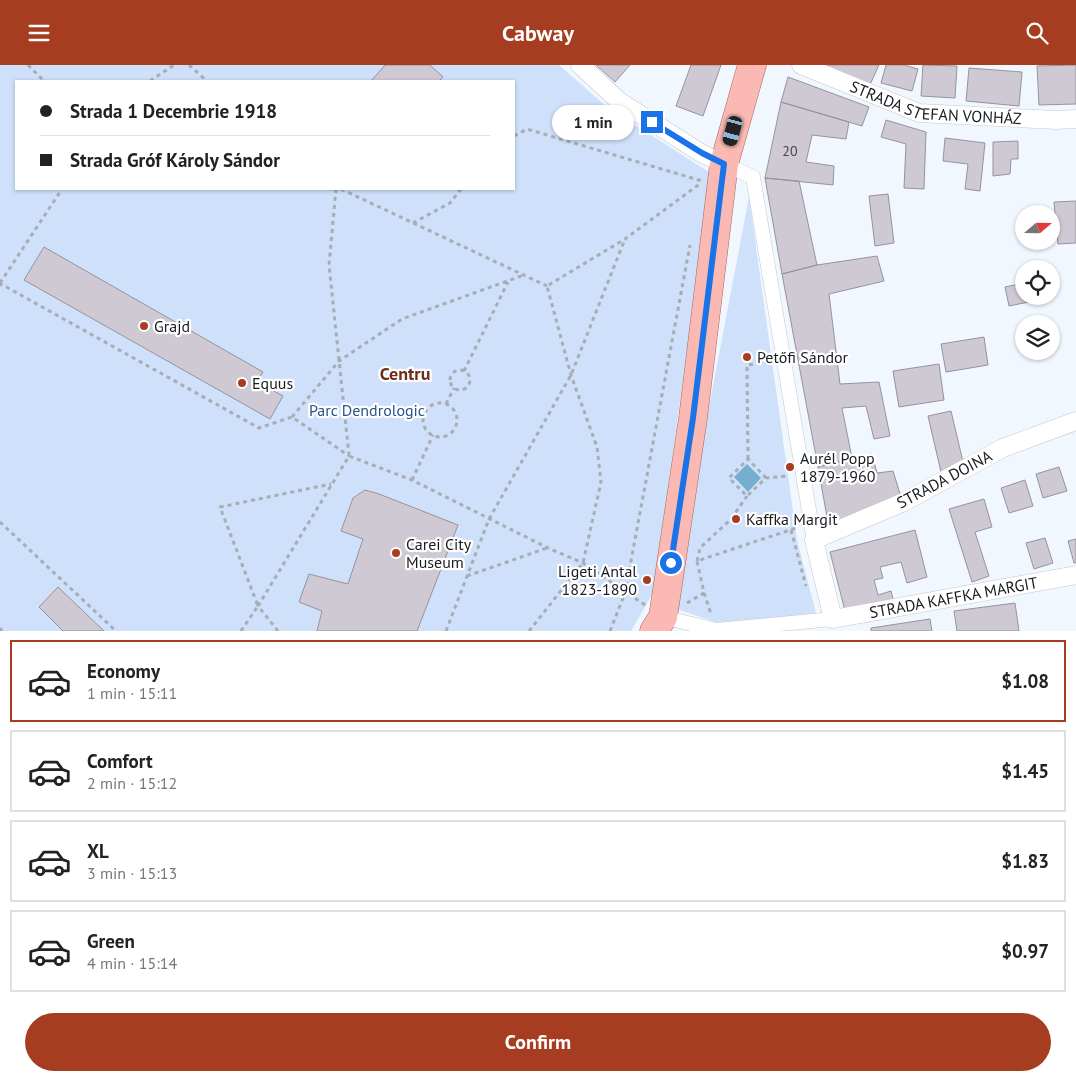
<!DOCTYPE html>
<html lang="en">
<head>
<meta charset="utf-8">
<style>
  :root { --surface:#fff; --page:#f2f2f2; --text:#222; --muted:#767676; --line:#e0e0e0; --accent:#a63d21 }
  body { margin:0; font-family:"PT Sans",sans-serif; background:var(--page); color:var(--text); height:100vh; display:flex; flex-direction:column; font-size:19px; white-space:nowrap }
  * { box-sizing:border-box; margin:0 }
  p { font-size:16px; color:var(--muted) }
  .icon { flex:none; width:28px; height:28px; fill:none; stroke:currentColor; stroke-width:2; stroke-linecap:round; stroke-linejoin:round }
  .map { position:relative; height:566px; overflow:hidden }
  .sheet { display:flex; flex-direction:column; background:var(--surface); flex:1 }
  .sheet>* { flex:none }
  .top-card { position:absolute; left:15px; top:15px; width:500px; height:110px; border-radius:0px; box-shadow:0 1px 4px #0004; display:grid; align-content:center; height:110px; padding:0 25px; background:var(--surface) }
  .needle { width:32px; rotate:70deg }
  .buttons { position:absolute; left:1015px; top:140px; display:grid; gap:10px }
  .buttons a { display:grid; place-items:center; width:45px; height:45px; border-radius:50%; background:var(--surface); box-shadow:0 1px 4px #0004; font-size:25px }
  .end { position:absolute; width:22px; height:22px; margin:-11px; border:6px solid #1a73e8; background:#fff; box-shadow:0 0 0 2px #fff }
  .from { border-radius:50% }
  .bubble { position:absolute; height:35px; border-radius:18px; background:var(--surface); box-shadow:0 1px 4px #0004; font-size:16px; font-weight:700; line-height:35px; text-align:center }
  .car { position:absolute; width:15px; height:30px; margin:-15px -8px; border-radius:6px; box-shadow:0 0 4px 1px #0007; background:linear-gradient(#222 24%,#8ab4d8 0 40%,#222 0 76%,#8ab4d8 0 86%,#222 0) }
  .top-card b { display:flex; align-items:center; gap:18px; height:48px; font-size:19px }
  .top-card b+b { border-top:1px solid var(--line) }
  .top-card i { width:12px; height:12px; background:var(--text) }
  ul { padding:9px 0 0; list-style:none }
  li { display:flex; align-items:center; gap:15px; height:82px; margin:0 10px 8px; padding:0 15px; border:2px solid var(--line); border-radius:0px }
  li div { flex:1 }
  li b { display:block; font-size:19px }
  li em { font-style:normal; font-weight:700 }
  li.on { border-color:var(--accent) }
  li>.icon { width:45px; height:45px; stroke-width:1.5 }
  .action { display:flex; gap:10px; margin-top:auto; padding:10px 25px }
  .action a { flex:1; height:58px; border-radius:30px; background:var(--accent); color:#fff; font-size:20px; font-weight:700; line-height:58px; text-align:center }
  header { display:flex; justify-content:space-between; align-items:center; height:65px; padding:0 25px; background:var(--accent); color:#fff; font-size:22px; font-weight:700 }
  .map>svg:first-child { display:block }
  .green { fill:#cee0fa; fill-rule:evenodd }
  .water { fill:#75afcd }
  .building { fill:#cec9d2; stroke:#97939b }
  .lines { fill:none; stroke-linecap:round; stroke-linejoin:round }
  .pedestrian-casing { stroke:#c3c8d0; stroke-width:15 }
  .minor-casing { stroke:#c3c8d0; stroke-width:19 }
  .primary-casing { stroke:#a9645e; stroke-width:29 }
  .path { stroke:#a8adb3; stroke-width:3; stroke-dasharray:4 4; stroke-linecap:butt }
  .pedestrian { stroke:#fff; stroke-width:14 }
  .minor { stroke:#fff; stroke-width:18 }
  .primary { stroke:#fabab3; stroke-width:28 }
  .route { stroke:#1a73e8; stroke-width:6 }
  .poi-dot { fill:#a63d21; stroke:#fff; stroke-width:2 }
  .labels { text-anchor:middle; stroke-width:4.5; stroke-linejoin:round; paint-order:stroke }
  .number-label { font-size:14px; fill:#46464b }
  .street-label { font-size:16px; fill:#191b1e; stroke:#fff }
  .poi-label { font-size:16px; fill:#191b1e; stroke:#fff; text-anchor:start }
  .park-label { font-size:16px; fill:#2a518a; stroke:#fff }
  .neighbourhood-label { font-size:18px; font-weight:bold; fill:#702c1b; stroke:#fff }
</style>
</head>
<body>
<header><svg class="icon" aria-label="menu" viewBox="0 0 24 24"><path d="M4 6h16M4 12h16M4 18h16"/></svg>Cabway<svg class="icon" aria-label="search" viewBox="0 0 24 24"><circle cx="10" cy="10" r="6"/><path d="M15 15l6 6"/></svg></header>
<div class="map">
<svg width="1076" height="566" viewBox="0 0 1076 566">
  <rect width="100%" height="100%" fill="#f1f7ff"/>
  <!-- green -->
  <path class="green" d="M0,0H559L607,42L712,109L653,528L631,566H0ZM16,16H514V124H16Z
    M749,132L797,475L817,552L721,559L671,542Z"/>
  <!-- water -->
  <path class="water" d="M747,399L761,413L748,427L734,412Z"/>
  <!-- building -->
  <path class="building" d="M385,0H430L443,12L439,16H371Z
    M596,0H630L615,17Z
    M691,0H721L703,51L676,41Z
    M815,0H879L868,24Z
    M886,0H904L918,4L912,26L881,18Z
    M923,0L957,1L955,33L921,31Z
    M1076,0V39L1039,40L1037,1Z
    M969,3L1022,7L1019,41L966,36Z
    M788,12L869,42L862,61L781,37Z
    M781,37L849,57L846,74L812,70L806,97L834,101L833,120L765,113Z
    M886,55L926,67L924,124L904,123L906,79L881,72Z
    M945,73L985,78L980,126L965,124L968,99L943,96Z
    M1018,76V94H1011L1010,109L993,111V77Z
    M765,113L799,116L817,200L782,209Z
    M888,129L894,178L875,181L869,131Z
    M1076,136V178L1058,179L1054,137Z
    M44,182L263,307L257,317L283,331L270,354L24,215Z
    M877,191L884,216L829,229L840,319L879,317L890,371L874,374L866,341L842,343L852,393L818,402L782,209L817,200Z
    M1024,218V231H1051V220L1054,232L1009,241L1005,222Z
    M984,272L988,300L946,307L941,279Z
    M939,299L944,335L899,342L893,306Z
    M951,346L964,401L941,407L928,351Z
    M872,389L877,408L893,406L901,432L829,463L818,402Z
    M1059,402L1067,426L1043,433L1036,409Z
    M1025,415L1033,441L1009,448L1001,423Z
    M365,425L379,429L458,460L417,566H317L322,546L299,537L309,509L348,519L363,474L341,466L353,433Z
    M984,434L992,462L975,467L989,511L972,517L949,444Z
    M915,465L927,512L907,518L901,497L880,502L883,513L874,515L878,530L891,526L894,538L846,550L830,487Z
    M1045,473L1053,498L1034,504L1026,478Z
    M1076,474V498H1074L1068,476Z
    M58,522L104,566H63L39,542Z
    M1015,538L1019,566H957L954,546Z
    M930,554L932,566H871V563Z"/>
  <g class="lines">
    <!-- pedestrian casing -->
    <g class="pedestrian-casing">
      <path id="pedestrian" d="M724,99L753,112L814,475
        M663,552L716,565L833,554"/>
    </g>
    <!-- minor casing -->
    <g class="minor-casing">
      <g id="minor">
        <path d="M580,0L619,36L701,88L724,99"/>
        <path id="s1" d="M801,0L919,48L1056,55L1076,54"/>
        <path id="s2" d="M1076,356L1003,383L904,437L814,475L833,554L1076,510"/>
      </g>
    </g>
    <!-- primary casing -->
    <g class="primary-casing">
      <path id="primary" d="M654,566L663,552L693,353L724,99L752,0"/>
    </g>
    <!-- path -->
    <path class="path" d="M28,0L44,16
      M189,0L207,16
      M150,16L174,0
      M514,71L527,64L702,116
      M336,124L329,200L349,390
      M341,124L547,221
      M413,158L450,138L461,124
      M0,218L62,124
      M0,221L1,219L259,363L292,352L349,391
      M450 315a10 10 0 1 1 20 0a10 10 0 1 1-20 0Z
      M464,306L508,217
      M423 355a17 17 0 1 1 34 0a17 17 0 1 1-34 0Z
      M446,339L454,323
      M292,352L339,296L402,254L524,210
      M748,394L747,300L770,297
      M766,413L748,394L729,413L747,431L766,413L788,411
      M412,415L433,370
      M0,457L116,566
      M791,465L806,521
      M697,496L700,483L731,454L747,431
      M467,511L547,483
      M704,528L711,549
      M687,538L704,528L697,496L799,462
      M0,563L2,566
      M241,566L258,541L220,442L331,419
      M278,566L258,541L349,391L412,415L548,483L583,498L645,540
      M446,566L489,454L571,310L625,174
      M529,566L583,498L601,417L597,382L571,310L547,221L625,174L701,118
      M610,566L625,528L690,180"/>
    <!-- pedestrian -->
    <use href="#pedestrian" class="pedestrian"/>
    <!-- minor -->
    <use href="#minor" class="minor"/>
    <!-- primary -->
    <use href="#primary" class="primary"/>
  </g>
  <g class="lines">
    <!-- route -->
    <path class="route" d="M652,57L702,88L724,99L693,353L671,498"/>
  </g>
  <!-- markers -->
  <g class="poi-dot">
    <circle cx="144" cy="261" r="5"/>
    <circle cx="747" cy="292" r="5"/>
    <circle cx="242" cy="318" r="5"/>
    <circle cx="790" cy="402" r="5"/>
    <circle cx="736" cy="454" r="5"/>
    <circle cx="396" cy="488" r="5"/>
    <circle cx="647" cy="515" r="5"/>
  </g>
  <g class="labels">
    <!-- number labels -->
    <g class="number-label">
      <text x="790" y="91">20</text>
    </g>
    <!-- street labels -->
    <g class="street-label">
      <text dy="6" stroke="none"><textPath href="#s1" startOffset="142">STRADA STEFAN VONHÁZ</textPath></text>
      <text transform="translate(944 414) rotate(-28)" y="6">STRADA DOINA</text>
      <text dy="6" stroke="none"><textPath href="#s2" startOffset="492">STRADA KAFFKA MARGIT</textPath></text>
    </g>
    <!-- poi labels -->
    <g class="poi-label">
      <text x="154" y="267">Grajd</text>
      <text x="757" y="298">Petőfi Sándor</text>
      <text x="252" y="324">Equus</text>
      <text x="800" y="399">Aurél Popp<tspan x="800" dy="18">1879-1960</tspan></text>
      <text x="746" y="460">Kaffka Margit</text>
      <text x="406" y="485">Carei City<tspan x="406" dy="18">Museum</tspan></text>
      <text x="637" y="512" text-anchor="end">Ligeti Antal<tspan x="637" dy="18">1823-1890</tspan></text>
    </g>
    <!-- park labels -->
    <g class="park-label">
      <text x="367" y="351">Parc Dendrologic</text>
    </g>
    <!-- neighbourhood labels -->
    <g class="neighbourhood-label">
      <text x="405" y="315">Centru</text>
    </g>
  </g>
</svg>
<div class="buttons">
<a><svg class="needle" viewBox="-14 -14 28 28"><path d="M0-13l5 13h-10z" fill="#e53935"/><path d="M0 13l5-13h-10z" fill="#767676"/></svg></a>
<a><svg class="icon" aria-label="locate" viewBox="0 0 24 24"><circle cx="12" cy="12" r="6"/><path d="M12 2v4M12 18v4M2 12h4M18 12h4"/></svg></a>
<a><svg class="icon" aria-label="layers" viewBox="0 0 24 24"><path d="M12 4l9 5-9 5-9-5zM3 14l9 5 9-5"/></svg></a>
</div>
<i class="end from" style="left:671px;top:498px"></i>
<i class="end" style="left:652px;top:57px"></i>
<div class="bubble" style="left:552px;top:40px;width:82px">1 min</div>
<i class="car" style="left:733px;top:66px;rotate:195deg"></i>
<div class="top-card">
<b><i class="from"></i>Strada 1 Decembrie 1918</b>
<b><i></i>Strada Gróf Károly Sándor</b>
</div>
</div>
<section class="sheet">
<ul>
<li class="on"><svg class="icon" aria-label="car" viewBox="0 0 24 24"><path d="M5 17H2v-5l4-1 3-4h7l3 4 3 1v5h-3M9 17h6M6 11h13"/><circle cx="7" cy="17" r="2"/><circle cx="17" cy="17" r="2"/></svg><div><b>Economy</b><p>1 min · 15:11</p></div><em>$1.08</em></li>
<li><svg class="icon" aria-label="car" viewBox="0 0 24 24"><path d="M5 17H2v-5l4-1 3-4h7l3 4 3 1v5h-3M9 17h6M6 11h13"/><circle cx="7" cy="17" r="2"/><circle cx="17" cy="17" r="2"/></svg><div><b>Comfort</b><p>2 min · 15:12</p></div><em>$1.45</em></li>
<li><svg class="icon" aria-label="car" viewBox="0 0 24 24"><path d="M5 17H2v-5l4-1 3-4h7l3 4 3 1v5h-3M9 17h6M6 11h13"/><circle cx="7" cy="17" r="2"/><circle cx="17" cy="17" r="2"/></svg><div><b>XL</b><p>3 min · 15:13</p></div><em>$1.83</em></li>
<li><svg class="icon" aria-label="car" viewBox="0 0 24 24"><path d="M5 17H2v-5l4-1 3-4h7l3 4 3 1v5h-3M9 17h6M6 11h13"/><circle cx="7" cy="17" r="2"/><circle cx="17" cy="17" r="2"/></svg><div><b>Green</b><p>4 min · 15:14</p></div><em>$0.97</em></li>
</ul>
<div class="action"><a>Confirm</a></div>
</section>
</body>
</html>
